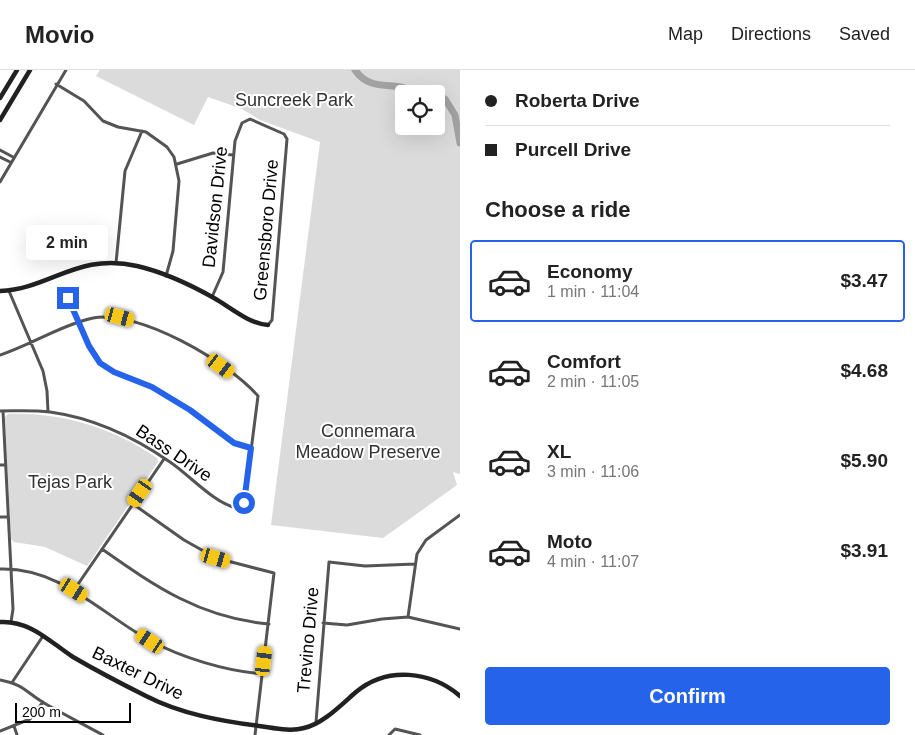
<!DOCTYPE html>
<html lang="en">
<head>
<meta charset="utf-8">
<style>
  :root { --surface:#fff; --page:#f6f6f6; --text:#222; --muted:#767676; --line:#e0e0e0; --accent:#2563eb }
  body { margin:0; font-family:Helvetica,sans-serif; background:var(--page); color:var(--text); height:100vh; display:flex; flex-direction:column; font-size:19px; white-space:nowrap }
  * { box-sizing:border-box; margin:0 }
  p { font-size:16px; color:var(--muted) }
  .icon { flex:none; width:28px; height:28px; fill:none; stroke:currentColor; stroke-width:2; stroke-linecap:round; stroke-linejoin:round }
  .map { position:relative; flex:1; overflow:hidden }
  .details { display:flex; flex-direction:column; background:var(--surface); width:455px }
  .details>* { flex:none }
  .top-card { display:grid; align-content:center; height:110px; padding:0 25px; background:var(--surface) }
  .controls { position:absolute; left:395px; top:15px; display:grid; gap:10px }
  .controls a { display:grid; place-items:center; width:50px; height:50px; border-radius:5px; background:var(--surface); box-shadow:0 5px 20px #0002; font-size:25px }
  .scale { position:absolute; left:15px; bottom:12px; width:116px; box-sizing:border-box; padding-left:5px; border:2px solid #000; border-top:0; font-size:14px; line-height:18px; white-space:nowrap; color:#000; -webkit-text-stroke:4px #fff; paint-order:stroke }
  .end { position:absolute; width:22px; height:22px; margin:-11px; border:6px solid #2563eb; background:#fff; box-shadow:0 0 0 2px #fff }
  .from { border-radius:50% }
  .bubble { position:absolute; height:35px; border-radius:5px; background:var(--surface); box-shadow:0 5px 20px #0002; font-size:16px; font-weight:600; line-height:35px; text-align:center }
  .car { position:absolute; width:15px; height:30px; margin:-15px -8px; border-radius:6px; box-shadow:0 0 4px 1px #0007; background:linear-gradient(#f5c518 24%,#345 0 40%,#f5c518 0 76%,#345 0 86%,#f5c518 0) }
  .top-card b { display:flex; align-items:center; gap:18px; height:48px; font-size:19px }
  .top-card b+b { border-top:1px solid var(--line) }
  .top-card i { width:12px; height:12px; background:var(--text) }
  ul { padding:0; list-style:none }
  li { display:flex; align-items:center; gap:15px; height:82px; margin:0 10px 8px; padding:0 15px; border:2px solid transparent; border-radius:5px }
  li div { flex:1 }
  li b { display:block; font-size:19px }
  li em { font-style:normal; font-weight:600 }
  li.selected { border-color:var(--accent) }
  li>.icon { width:45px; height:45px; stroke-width:1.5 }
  h2 { padding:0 25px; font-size:22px; line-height:60px }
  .button { display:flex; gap:10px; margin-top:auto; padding:10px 25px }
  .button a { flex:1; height:58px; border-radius:5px; background:var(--accent); color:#fff; font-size:20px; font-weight:600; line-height:58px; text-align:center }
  header { display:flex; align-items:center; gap:30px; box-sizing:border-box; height:70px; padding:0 25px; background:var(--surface); border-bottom:1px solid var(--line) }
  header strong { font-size:24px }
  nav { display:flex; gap:28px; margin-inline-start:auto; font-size:18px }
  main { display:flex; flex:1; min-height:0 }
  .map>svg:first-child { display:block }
  .green { fill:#dbdbdb; fill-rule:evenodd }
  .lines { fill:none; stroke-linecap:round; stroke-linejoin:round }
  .river { stroke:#a2a2a2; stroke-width:7 }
  .street { stroke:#545454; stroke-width:3 }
  .secondary { stroke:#212121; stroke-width:4.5 }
  .route { stroke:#2563eb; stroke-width:6 }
  .labels { text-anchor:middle; stroke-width:4; stroke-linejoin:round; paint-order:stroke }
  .park-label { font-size:18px; fill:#323232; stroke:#fff }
  .street-label { font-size:18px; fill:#000; stroke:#fff }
</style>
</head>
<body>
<header>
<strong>Movio</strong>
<nav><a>Map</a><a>Directions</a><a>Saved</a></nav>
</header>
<main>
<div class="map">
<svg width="460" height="665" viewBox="0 0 460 665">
  <rect width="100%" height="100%" fill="#fff"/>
  <!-- green -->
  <path class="green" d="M100,0H460V404L453,402L457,415L383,468L271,455L320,72L260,50L242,39L208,27L194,55L96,6ZM404,24H436V56H404Z
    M8,344C62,342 113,358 157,388L158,392L87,496L45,477L14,472L11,469L5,347Z"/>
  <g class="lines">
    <!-- river -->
    <path class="river" d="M355,0C372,25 399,8 414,24
      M436,26L445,29L455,45L460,73"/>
    <!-- street -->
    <path class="street" d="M56,14L84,31L103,51L118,57L146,62L167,77L174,87L179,111L173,181L166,206
      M0,80L13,87
      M0,87L10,92
      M177,94L213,83L233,85
      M0,112L66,0
      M116,193L125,101L142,61
      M9,221L43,301L47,321L48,342
      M212,227L223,202L235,71L242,53L250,49L284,64L287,69L272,250L268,255
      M68,228L89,276L100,293L115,302L152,317L190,340L234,373L251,378
      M0,285C31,275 61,255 93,248C138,239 229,292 258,326L244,436L239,439C212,432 192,407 170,392C134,367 94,348 50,342C33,340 17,341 0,341
      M3,341L13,539L11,552
      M0,395H6
      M133,434L184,470L216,488L274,503L255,665
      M0,447H8
      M102,479C156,517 201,548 269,554
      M0,499C60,497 100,543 149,570C182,588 226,601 263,604
      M74,520L164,389
      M408,547L417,484L426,470L460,445
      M323,553L347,555L382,549L408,547L460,559
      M0,610C25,615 24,621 44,633C63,644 83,654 103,665
      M13,611L43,566
      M316,652L329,492L365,496L415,494
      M14,656L17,665
      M0,661L30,649L43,632
      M389,665L395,659L420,665"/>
    <!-- secondary -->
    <path class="secondary" d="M0,28L17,0
      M0,50L30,0
      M0,221C50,219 78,182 137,196C163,202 191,215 214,228C230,237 249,254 268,255
      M0,552C30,550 50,572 73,587C97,601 122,614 146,626C181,644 221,651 259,656C274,658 290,662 304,658C323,654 342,634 356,622C387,596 431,601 460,626"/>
  </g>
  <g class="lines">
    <!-- route -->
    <path class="route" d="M68,228L89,276L100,293L114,302L152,317L190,340L234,373L251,378L244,433"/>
  </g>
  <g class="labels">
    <!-- park labels -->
    <g class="park-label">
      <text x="294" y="36">Suncreek Park</text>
      <text x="368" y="367">Connemara<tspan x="368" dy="21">Meadow Preserve</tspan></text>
      <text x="70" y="418">Tejas Park</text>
    </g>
    <!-- street labels -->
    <g class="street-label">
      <text transform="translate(215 137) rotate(-84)" y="6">Davidson Drive</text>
      <text transform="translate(266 160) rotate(-85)" y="6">Greensboro Drive</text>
      <text transform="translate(174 383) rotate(34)" y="6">Bass Drive</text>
      <text transform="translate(308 570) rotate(-85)" y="6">Trevino Drive</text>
      <text transform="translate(138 603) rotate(26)" y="6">Baxter Drive</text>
    </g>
  </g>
</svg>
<div class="controls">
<a><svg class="icon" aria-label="locate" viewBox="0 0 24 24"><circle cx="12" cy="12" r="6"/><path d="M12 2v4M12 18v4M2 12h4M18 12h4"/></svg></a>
</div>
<div class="scale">200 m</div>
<i class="end from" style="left:244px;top:433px"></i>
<i class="end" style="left:68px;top:228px"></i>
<div class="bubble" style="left:26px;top:155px;width:82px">2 min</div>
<i class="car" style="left:120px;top:247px;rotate:105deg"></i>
<i class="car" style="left:221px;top:296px;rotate:126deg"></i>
<i class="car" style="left:140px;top:423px;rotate:215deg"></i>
<i class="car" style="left:216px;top:488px;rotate:106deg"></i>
<i class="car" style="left:74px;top:520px;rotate:123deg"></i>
<i class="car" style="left:150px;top:571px;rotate:304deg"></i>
<i class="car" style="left:264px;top:591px;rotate:7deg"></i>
</div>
<section class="details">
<div class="top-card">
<b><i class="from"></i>Roberta Drive</b>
<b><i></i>Purcell Drive</b>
</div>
<h2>Choose a ride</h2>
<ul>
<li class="selected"><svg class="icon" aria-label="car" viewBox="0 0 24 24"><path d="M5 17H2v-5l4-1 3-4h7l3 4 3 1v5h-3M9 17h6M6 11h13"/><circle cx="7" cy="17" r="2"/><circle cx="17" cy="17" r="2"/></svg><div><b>Economy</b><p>1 min · 11:04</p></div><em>$3.47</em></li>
<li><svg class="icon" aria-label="car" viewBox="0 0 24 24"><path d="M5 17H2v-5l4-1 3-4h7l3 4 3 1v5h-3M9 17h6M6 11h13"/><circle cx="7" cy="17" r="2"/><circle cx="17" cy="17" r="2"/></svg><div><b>Comfort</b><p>2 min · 11:05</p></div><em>$4.68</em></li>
<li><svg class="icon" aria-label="car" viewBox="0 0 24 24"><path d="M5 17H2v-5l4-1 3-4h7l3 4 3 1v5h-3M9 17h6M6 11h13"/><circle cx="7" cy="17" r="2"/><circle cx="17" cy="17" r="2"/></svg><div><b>XL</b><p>3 min · 11:06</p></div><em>$5.90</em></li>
<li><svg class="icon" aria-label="car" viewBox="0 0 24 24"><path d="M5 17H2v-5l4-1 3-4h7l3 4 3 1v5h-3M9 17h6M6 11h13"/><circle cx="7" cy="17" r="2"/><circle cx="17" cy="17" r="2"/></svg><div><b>Moto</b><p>4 min · 11:07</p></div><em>$3.91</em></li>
</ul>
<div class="button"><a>Confirm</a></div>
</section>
</main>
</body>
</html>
